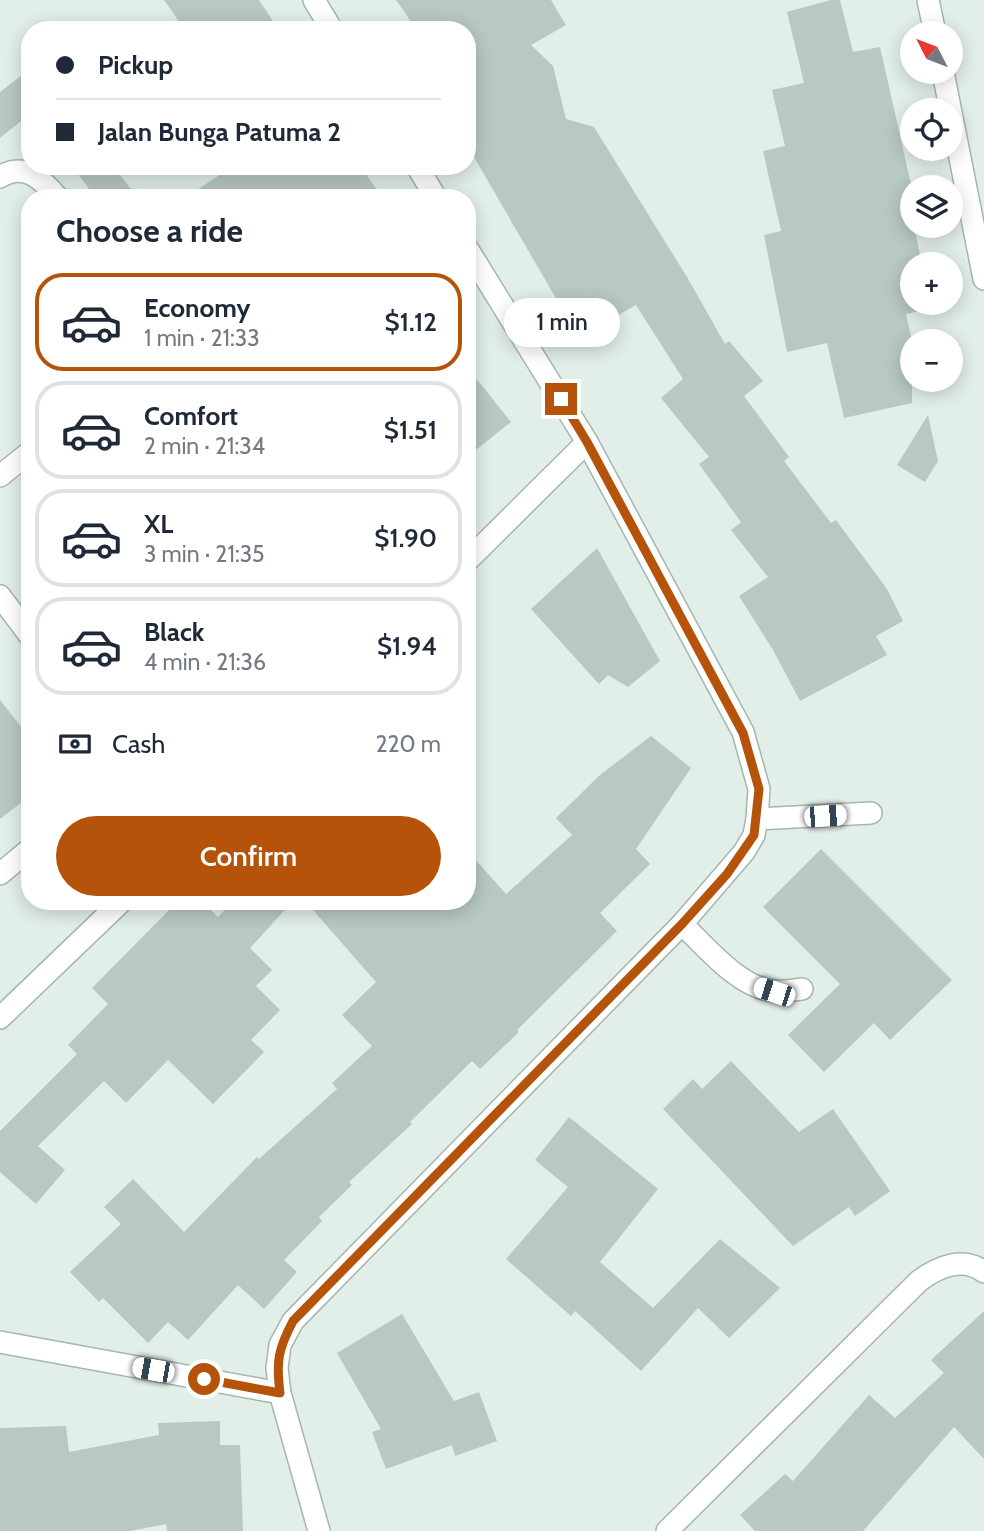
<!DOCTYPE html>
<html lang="en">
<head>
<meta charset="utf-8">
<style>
  :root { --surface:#fff; --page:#f6f6f7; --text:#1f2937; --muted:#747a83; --line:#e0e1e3; --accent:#b45309 }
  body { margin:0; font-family:Cabin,sans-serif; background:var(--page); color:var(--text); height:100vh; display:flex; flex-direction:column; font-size:26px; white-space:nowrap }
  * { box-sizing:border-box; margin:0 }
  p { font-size:23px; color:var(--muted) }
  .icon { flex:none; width:38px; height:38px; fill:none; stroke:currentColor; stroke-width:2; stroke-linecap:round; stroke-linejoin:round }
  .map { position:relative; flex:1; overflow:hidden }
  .sheet { position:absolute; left:21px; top:189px; width:455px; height:721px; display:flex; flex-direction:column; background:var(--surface); border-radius:28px; box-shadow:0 4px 18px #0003 }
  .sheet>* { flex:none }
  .top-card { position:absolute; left:21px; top:21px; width:455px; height:154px; border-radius:28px; box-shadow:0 4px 18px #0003; display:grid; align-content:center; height:154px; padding:0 35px; background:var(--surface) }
  .needle { width:46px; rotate:312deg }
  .tools { position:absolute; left:900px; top:21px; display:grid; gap:14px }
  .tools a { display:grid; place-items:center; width:63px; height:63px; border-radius:50%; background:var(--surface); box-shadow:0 4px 18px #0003; font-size:35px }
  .end { position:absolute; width:32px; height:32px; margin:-16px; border:9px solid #b45309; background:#fff; box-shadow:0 0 0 4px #fff }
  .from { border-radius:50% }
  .bubble { position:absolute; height:49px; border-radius:24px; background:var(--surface); box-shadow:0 4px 18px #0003; font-size:23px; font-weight:600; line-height:49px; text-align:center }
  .car { position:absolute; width:21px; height:42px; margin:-21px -10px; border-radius:9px; box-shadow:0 0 5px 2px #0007; background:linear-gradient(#fff 24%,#345 0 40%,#fff 0 76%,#345 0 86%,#fff 0) }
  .top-card b { display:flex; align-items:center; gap:24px; height:66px; font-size:26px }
  .top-card b+b { border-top:2px solid var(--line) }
  .top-card i { width:18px; height:18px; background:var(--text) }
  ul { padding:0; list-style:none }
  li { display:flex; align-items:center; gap:21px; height:98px; margin:0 14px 10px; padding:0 21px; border:4px solid var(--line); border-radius:28px }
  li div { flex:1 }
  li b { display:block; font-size:26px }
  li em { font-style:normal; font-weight:600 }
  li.current { border-color:var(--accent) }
  li>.icon { width:63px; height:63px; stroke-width:1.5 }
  h2 { padding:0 35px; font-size:32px; line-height:84px }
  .pay { display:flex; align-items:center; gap:18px; height:77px; padding:0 35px; font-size:26px }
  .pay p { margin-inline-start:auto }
  .primary-button { display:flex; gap:14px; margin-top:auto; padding:14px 35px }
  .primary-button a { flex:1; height:80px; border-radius:42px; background:var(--accent); color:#fff; font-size:28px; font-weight:600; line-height:80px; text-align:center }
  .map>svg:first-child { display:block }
  .building { fill:#b7c9c1 }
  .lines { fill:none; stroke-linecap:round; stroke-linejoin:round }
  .service-casing { stroke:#a4b7af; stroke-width:24 }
  .minor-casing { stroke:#a4b7af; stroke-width:24 }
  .service { stroke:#fff; stroke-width:21 }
  .minor { stroke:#fff; stroke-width:21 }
  .route { stroke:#b45309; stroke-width:9 }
</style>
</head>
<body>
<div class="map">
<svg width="984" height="1531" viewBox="0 0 984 1531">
  <rect width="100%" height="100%" fill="#e2eee8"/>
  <!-- building -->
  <path class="building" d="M164,0H259L279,30H185Z
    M396,0H551L566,25L531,45L553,66L566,119L594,127L687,277L725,344L729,341L763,381L744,396L789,457L784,461L831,523L836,520L887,589L903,621L876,636L887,655L800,701L773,650L739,596L768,577L731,530L741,522L699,464L709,457L661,398L683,379L636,305L579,338L467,145V30H417Z
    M831,0H840L853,52L880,47L912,189V226H914L922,264H912V303H931L932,308L906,314L912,341V403L844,418L827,343L787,352L764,235L781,231L763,151L785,146L772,90L804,83L787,12Z
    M30,69V114L0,138V92Z
    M72,166H113L138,198H96Z
    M233,166H360L383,198H185Z
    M467,367L511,422L467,457Z
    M928,415L938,461L925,482L897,465Z
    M597,548L660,661L628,687L608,675L599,684L531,609Z
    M0,700L30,738V796L0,819Z
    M651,736L691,768L636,849L650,864L600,913L617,931L517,1030L519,1032L480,1069L472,1061L410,1122L412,1124L349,1182L352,1185L319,1217L322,1221L284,1260L297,1272L264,1309L238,1285L188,1340L168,1322L148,1343L103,1298L99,1302L70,1272L121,1224L104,1207L133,1179L184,1232L257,1157L259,1159L337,1089L332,1083L372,1046L342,1015L376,982L305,901H467V850L506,894L572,835L556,818L600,775Z
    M821,849L952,980L890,1040L874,1023L824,1072L788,1035L840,984L763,907Z
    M178,901H202L218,917L233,901H293L250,948L272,970L256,986L280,1010L251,1040L264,1052L213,1104L168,1060L126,1103L104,1081L38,1146L65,1170L36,1204L0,1172V1131L77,1054L68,1045L108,1004L92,988Z
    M731,1061L799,1132L833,1109L890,1191L855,1216L849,1207L793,1246L663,1109L693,1079L702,1089Z
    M569,1117L658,1189L600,1262L653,1308L720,1239L780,1288L729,1338L698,1308L641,1371L575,1311L571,1316L506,1259L568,1187L535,1160Z
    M984,1311V1459L954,1427L863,1531H755L740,1515L785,1474L793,1481L869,1395L895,1418L944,1373L931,1360Z
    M402,1314L454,1401L479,1392L497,1441L455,1456L452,1445L386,1469L372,1432L381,1429L337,1353Z
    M220,1421V1445H240L243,1531H167L166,1524L130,1531H0V1428L66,1426L69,1452L159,1435L158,1423Z"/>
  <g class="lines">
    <!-- service casing -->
    <g class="service-casing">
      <path id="service" d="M0,177C24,161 43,180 58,198
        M0,476L30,452
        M757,819L871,813
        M682,924C705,946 740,989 775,991C783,992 793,990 802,989"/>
    </g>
    <!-- minor casing -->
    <g class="minor-casing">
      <path id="minor" d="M314,0L332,30
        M928,0L935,33
        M943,72L984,279
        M417,166L436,198
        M467,561L587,442
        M0,596L30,636
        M0,874L30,849
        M0,1018L122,901
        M0,1342L280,1393
        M319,1531L280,1393L277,1368L280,1345L293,1321L682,924L744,852L754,835L757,819L759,789L743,732L587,442L467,248
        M667,1531L919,1281C938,1267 963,1256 984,1272"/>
    </g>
    <!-- service -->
    <use href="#service" class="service"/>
    <!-- minor -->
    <use href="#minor" class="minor"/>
  </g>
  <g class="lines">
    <!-- route -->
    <path class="route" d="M204,1379L280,1393C276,1362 278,1349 293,1321L682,924L727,874L754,835L759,789L743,733L587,442L561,399"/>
  </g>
</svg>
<div class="tools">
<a><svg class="needle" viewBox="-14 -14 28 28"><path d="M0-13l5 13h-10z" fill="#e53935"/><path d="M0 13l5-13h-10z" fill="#747a83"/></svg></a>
<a><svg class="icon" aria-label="locate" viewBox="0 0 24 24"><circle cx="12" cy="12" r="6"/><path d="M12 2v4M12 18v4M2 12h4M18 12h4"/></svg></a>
<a><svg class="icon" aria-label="layers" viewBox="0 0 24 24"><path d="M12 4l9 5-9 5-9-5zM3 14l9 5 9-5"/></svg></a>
<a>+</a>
<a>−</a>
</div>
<i class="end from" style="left:204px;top:1379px"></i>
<i class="end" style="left:561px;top:399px"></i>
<div class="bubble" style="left:504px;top:298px;width:116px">1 min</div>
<i class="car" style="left:825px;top:816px;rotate:86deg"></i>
<i class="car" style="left:774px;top:992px;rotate:288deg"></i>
<i class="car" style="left:153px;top:1370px;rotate:280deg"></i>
<div class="top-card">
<b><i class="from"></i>Pickup</b>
<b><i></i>Jalan Bunga Patuma 2</b>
</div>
<section class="sheet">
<h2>Choose a ride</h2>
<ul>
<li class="current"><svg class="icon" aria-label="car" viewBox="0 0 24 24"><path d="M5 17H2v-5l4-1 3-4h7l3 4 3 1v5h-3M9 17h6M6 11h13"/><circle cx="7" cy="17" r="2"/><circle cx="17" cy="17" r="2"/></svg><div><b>Economy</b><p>1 min · 21:33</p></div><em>$1.12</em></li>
<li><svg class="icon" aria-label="car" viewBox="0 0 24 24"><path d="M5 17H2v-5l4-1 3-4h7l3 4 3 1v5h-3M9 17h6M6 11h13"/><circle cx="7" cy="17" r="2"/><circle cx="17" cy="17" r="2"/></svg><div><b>Comfort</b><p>2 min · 21:34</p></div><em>$1.51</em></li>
<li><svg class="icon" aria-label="car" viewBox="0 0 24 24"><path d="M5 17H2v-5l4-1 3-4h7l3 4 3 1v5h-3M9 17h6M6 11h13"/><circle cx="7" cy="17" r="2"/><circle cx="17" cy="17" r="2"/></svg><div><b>XL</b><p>3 min · 21:35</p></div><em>$1.90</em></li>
<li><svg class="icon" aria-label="car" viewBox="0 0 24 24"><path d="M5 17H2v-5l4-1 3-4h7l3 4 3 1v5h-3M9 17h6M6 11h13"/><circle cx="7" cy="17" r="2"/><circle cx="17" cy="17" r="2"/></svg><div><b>Black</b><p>4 min · 21:36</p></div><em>$1.94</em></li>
</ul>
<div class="pay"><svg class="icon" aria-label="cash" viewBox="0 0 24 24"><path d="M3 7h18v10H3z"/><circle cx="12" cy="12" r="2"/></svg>Cash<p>220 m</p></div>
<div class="primary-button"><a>Confirm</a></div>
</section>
</div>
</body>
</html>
